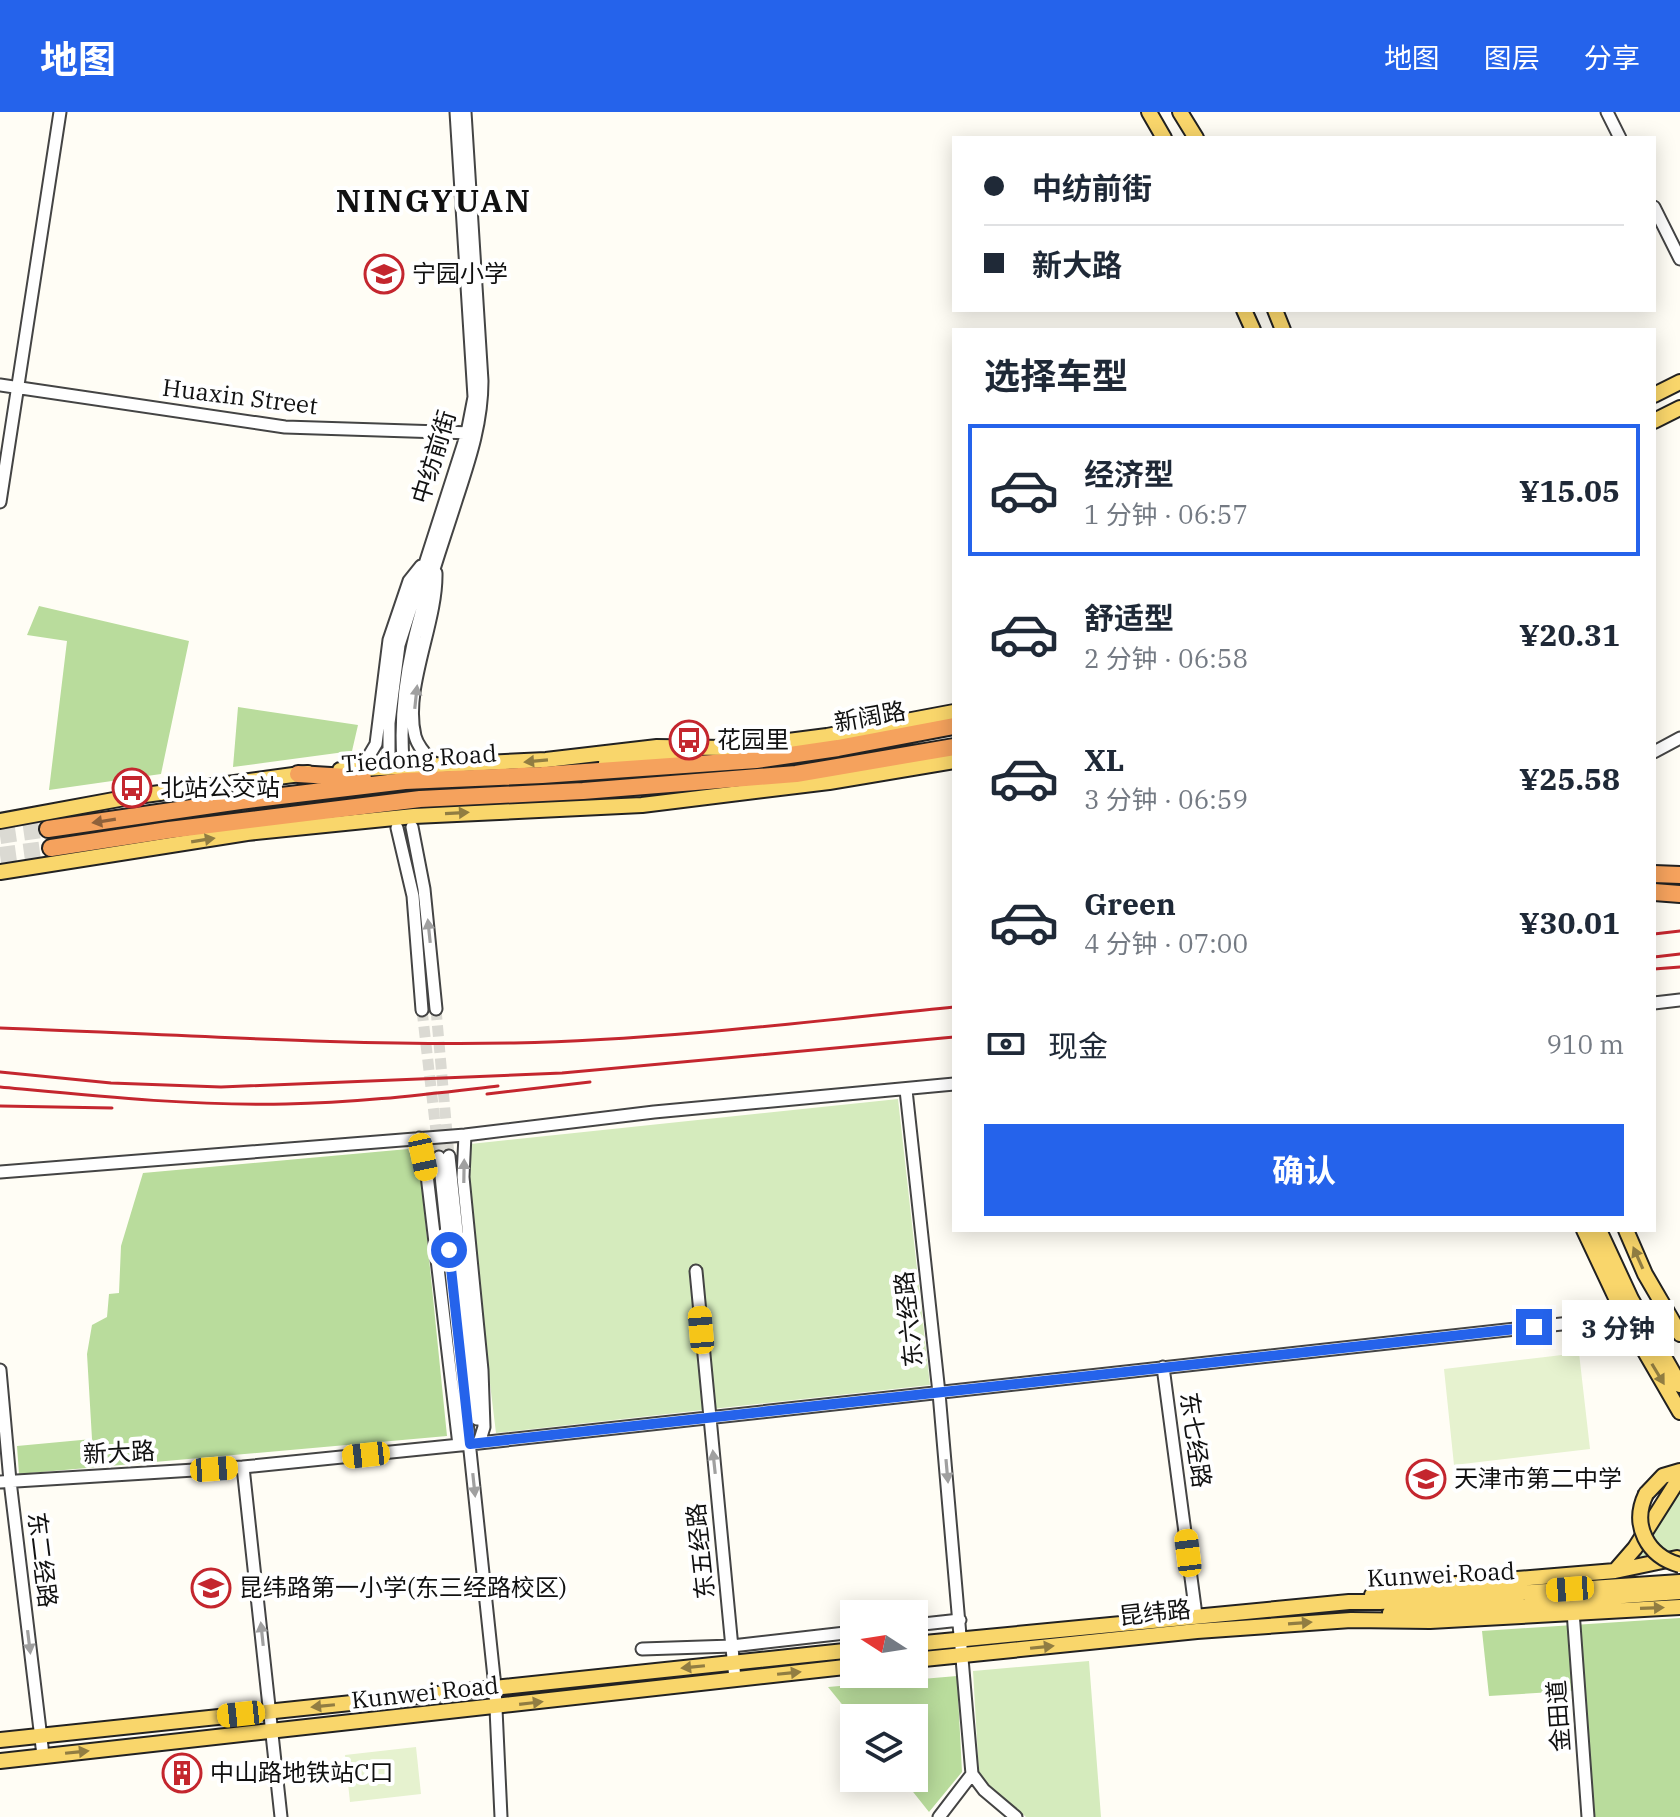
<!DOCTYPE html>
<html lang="zh">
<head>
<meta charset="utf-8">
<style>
  :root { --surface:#fff; --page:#f2f2f3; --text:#1f2937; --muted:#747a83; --line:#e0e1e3; --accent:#2563eb }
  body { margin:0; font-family:"IBM Plex Serif","Noto Sans SC",serif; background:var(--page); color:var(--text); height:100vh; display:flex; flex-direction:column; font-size:30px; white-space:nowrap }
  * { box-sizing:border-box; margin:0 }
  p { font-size:26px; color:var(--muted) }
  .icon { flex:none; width:44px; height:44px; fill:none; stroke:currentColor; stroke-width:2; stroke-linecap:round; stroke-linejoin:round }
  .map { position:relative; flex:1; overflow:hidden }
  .side { position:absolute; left:952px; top:216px; width:704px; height:904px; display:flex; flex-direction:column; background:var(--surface); border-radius:0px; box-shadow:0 4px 20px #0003 }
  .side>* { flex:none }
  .banner { position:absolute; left:952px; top:24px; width:704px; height:176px; border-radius:0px; box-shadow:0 4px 20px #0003; display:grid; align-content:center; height:176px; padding:0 32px; background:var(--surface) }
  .needle { width:52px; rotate:282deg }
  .buttons { position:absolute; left:840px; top:1488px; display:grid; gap:16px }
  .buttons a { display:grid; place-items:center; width:88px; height:88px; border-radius:0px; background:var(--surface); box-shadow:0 4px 20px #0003; font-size:40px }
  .end { position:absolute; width:36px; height:36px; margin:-18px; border:10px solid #2563eb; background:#fff; box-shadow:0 0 0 4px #fff }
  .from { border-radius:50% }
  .bubble { position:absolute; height:56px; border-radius:0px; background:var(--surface); box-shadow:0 4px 20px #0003; font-size:26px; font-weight:700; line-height:56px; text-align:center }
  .car { position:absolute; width:24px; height:48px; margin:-24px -12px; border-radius:10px; box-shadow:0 0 6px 2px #0007; background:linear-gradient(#f5c518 24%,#345 0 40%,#f5c518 0 76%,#345 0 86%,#f5c518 0) }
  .banner b { display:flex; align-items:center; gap:28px; height:76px; font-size:30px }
  .banner b+b { border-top:2px solid var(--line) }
  .banner i { width:20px; height:20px; background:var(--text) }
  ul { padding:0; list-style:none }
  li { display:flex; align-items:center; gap:24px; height:132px; margin:0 16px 12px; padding:0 16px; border:4px solid transparent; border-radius:0px }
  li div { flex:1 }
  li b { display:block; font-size:30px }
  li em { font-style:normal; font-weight:700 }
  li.on { border-color:var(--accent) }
  li>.icon { width:72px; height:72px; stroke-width:1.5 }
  h2 { padding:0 32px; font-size:36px; line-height:96px }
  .pay { display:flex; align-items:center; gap:20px; height:88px; padding:0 32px; font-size:30px }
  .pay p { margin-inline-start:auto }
  .action { display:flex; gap:16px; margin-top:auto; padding:16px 32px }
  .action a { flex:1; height:92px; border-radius:0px; background:var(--accent); color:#fff; font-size:32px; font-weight:700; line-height:92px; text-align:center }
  header { display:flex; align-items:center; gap:48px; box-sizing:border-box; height:112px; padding:0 40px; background:var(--accent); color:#fff }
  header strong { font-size:38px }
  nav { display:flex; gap:44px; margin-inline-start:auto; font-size:28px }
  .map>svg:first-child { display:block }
  .green { fill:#d5ebbd }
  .forest { fill:#b9dc9c }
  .pitch { fill:#e6f2cf }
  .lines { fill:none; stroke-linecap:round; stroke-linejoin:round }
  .minor-tunnel { stroke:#dbdad3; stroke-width:11; stroke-dasharray:11 5.5; stroke-linecap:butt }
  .highway-tunnel { stroke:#dbdad3; stroke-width:16; stroke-dasharray:16 8; stroke-linecap:butt }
  .minor-casing { stroke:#444; stroke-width:15 }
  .major-casing { stroke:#222; stroke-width:18 }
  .highway-casing { stroke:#222; stroke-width:20 }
  .minor { stroke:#fff; stroke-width:11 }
  .major { stroke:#f9d66b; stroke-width:14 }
  .highway { stroke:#f5a25d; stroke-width:16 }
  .rail { stroke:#c4262e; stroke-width:3 }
  .major-bridge-casing { stroke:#222; stroke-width:18; stroke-linecap:butt }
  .major-bridge { stroke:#f9d66b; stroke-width:14 }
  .oneway { fill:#a0a0a0 }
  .oneway2 { fill:#917d42 }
  .oneway3 { fill:#8e613b }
  .route { stroke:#2563eb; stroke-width:10 }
  .labels { text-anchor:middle; stroke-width:8; stroke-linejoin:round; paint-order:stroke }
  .poi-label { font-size:24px; fill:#111; stroke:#fff; text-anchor:start }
  .street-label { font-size:24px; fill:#111; stroke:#fff }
  .district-label { font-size:32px; font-weight:bold; letter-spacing:2px; fill:#111; stroke:#fff }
</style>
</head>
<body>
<header>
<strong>地图</strong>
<nav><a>地图</a><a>图层</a><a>分享</a></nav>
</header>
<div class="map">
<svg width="1680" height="1705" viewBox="0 0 1680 1705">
  <rect width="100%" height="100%" fill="#fffdf5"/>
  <!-- green -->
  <path class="green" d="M898,987L930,1273L496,1321L461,1033Z
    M1680,1379V1437L1634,1446Z
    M1089,1549L1101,1705H1026L993,1677L979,1662L973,1559Z"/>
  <!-- forest -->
  <path class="forest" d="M39,494L189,529L161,662L49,678L67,529L27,523Z
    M238,595L358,613L352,639L233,655Z
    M408,1037L421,1067L447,1324L19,1362L17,1334L92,1327L87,1242L92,1213L107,1205L109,1182L119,1181L121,1134L143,1061Z
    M1680,1506V1705H1594L1585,1578L1489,1584L1482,1519Z
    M957,1564L962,1660L929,1700L902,1666H914V1606L854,1607L828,1575Z"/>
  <!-- pitch -->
  <path class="pitch" d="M1579,1241L1590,1337L1454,1353L1444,1257Z
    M416,1635L421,1682L350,1690L345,1643Z"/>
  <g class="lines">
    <!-- minor-tunnel -->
    <path class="minor-tunnel" d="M436,897L449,1044
      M422,898L439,1045"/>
    <!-- highway-tunnel -->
    <path class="highway-tunnel" d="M0,724L48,717
      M0,743L51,736"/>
    <!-- minor casing -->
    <g class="minor-casing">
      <path id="minor" d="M1607,0L1620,26
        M1654,95L1680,147
        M0,273L285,315L472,321
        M0,390L60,0
        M436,461C437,512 403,576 415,624C418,636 429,646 437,655
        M1654,640L1680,626
        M389,648V611L399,533L467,321L474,285L456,0
        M403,648C396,557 429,474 456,389C469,349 482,312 482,269L465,0
        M354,658L367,647L376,632L389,528L409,469L421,454
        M412,715L424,777L436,897
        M397,716L413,784L422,898
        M1654,891L1680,888
        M906,978L939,1281L972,1662L984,1678L1016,1705
        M465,1023L463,1065L482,1258L484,1315L479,1331
        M419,1026L427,1063L459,1333
        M449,1044L477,1307
        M439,1045L495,1575L501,1705
        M0,1060L465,1023L654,1000L954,972
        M696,1159L735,1567
        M1163,1255L1196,1503
        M0,1258L10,1369L43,1643
        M243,1355L281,1705
        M0,1370L243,1355L470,1332L1625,1205
        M1573,1499L1588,1705
        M914,1513L960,1508
        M642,1537L732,1534L854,1520
        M939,1705L972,1662"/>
    </g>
    <!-- major casing -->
    <g class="major-casing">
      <path id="major" d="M1149,0L1164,26
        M1180,0L1196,26
        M1244,198L1253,218
        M1275,198L1283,218
        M1654,283L1680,270
        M1654,309L1680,296
        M718,638L827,624L954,600
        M606,651L693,641
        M340,658L546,648L657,635L726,636
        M0,709L130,685L308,661
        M0,760L247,721L414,704L642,693L829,670L954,649
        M1584,1118L1625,1205L1680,1300
        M1599,1118L1631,1187L1680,1273
        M1626,1118L1645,1162L1680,1222
        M1646,1382L1663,1364L1680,1359
        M1615,1459L1635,1436L1680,1365
        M1372,1483L1431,1474L1615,1459L1677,1446
        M1390,1501L1680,1480
        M914,1532L1349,1490H1380L1680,1470
        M914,1548L1197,1519L1351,1508L1430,1509L1680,1495
        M0,1628L854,1538
        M0,1649L854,1554"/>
    </g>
    <!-- highway casing -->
    <g class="highway-casing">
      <path id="highway" d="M298,662L363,666
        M48,717L240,689L405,669L542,663L756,648L838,636L954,614
        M51,736L169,718L420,687L583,679L796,662L954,635
        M1654,762L1680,763
        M1654,780L1680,782"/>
    </g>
    <!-- minor -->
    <use href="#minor" class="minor"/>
    <!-- major -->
    <use href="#major" class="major"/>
    <!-- highway -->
    <use href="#highway" class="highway"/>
    <!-- rail -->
    <path class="rail" d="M1654,822L1680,819
      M1654,845L1680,842
      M1654,857L1680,855
      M0,916C171,922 343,934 514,931C661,928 807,910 954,895
      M0,960L111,971L221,975L562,961L954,925
      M0,975C95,984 190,994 286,992C357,991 428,982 498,974
      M487,982L590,970
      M0,994L112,996"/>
    <!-- major-bridge casing -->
    <g class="major-bridge-casing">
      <path id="major-bridge" d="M1646,1382C1631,1413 1647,1444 1680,1453"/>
    </g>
    <!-- major-bridge -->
    <use href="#major-bridge" class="major-bridge"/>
  </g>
  <!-- one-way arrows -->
  <defs><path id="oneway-solid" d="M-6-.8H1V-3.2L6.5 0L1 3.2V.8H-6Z" transform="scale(2)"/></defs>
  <g class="oneway">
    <use href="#oneway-solid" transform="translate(416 585) rotate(-84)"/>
    <use href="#oneway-solid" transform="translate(429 819) rotate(-96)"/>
    <use href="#oneway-solid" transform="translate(464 1059) rotate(-89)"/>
    <use href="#oneway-solid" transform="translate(714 1350) rotate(-96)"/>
    <use href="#oneway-solid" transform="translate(947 1359) rotate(85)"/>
    <use href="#oneway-solid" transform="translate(474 1373) rotate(84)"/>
    <use href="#oneway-solid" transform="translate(262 1522) rotate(-96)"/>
    <use href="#oneway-solid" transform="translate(29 1530) rotate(83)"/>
  </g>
  <g class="oneway2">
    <use href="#oneway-solid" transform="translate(536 649) rotate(175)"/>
    <use href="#oneway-solid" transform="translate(457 701) rotate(-3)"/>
    <use href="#oneway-solid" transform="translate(203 728) rotate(-9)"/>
    <use href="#oneway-solid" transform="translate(1638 1146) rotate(-114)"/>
    <use href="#oneway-solid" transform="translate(1658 1262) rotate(59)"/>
    <use href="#oneway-solid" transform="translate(1652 1496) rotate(-2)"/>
    <use href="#oneway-solid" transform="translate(1300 1511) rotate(-4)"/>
    <use href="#oneway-solid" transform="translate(1042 1535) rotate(-6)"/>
    <use href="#oneway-solid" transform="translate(693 1555) rotate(174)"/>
    <use href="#oneway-solid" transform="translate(789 1561) rotate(-6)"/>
    <use href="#oneway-solid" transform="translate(531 1591) rotate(-7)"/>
    <use href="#oneway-solid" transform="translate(323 1594) rotate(174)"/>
    <use href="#oneway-solid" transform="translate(77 1640) rotate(-6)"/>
  </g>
  <use class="oneway3" href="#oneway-solid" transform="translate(104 709) rotate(171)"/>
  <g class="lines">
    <!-- route -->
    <path class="route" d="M449,1138L470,1332L1534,1215"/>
  </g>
  <!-- icons -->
  <defs>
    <g id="school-ring" transform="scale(2)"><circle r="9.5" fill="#fff" stroke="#c4262e" stroke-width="1.5"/><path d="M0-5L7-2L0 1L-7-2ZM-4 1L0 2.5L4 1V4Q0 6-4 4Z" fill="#c4262e"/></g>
    <g id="bus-ring" transform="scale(2)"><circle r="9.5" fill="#fff" stroke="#c4262e" stroke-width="1.5"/><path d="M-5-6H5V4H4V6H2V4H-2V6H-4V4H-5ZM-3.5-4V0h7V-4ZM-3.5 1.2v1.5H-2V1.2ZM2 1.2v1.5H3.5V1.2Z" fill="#c4262e"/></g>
    <g id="building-ring" transform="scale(2)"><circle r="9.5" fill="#fff" stroke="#c4262e" stroke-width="1.5"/><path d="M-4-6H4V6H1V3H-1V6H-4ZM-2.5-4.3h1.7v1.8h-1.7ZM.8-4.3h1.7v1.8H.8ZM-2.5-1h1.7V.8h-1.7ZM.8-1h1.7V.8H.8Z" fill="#c4262e"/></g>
  </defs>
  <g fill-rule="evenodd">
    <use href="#school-ring" x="384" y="162"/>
    <use href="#bus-ring" x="689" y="628"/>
    <use href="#bus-ring" x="132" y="676"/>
    <use href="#school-ring" x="1426" y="1367"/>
    <use href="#school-ring" x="211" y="1476"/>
    <use href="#building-ring" x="182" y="1661"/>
  </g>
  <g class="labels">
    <!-- poi labels -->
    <g class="poi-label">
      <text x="412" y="170">宁园小学</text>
      <text x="717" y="636">花园里</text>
      <text x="160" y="684">北站公交站</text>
      <text x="1454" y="1375">天津市第二中学</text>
      <text x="239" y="1484">昆纬路第一小学(东三经路校区)</text>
      <text x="210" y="1669">中山路地铁站C口</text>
    </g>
    <!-- street labels -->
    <g class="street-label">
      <text transform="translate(240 285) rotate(7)" y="8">Huaxin Street</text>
      <text transform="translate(434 345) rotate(-73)" y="8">中纺前街</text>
      <text transform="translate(870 605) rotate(-10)" y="8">新阔路</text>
      <text transform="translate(419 647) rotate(-4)" y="8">Tiedong Road</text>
      <text transform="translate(909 1207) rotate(-96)" y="8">东六经路</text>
      <text transform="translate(1195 1328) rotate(82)" y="8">东七经路</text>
      <text transform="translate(119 1341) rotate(-3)" y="8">新大路</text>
      <text transform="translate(701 1439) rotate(-96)" y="8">东五经路</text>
      <text transform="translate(42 1448) rotate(83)" y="8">东二经路</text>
      <text transform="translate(1441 1463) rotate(-3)" y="8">Kunwei Road</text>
      <text transform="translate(1155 1501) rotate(-6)" y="8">昆纬路</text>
      <text transform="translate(425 1581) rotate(-6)" y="8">Kunwei Road</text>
      <text transform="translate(1559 1604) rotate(-94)" y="8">金田道</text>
    </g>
    <!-- district labels -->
    <g class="district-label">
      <text x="434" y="100">NINGYUAN</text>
    </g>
  </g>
</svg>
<div class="buttons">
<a><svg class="needle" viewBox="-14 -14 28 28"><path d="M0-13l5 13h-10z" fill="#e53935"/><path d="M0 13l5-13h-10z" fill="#747a83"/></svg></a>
<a><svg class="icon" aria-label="layers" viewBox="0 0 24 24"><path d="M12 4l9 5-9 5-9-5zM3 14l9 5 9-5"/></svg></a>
</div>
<i class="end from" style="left:449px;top:1138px"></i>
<i class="end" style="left:1534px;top:1215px"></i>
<div class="bubble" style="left:1562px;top:1188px;width:112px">3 分钟</div>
<i class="car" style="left:423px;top:1045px;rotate:168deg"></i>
<i class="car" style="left:701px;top:1218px;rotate:355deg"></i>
<i class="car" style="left:366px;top:1343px;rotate:264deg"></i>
<i class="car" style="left:214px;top:1357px;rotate:86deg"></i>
<i class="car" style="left:1188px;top:1441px;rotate:353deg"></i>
<i class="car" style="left:1570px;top:1477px;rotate:266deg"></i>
<i class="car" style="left:241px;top:1602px;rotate:264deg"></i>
<div class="banner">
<b><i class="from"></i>中纺前街</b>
<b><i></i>新大路</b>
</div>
<section class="side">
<h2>选择车型</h2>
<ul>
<li class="on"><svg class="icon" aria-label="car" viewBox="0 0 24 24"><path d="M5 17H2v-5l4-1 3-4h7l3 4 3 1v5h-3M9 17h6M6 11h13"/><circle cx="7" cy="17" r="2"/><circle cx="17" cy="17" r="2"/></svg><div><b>经济型</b><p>1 分钟 · 06:57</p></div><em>¥15.05</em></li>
<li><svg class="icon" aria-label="car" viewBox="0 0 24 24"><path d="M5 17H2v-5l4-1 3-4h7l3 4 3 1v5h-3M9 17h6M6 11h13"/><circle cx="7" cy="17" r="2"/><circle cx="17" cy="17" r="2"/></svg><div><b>舒适型</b><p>2 分钟 · 06:58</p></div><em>¥20.31</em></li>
<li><svg class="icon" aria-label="car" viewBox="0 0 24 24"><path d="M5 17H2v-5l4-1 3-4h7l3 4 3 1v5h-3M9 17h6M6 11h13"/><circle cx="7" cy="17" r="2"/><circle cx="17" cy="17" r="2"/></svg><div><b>XL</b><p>3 分钟 · 06:59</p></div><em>¥25.58</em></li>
<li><svg class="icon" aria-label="car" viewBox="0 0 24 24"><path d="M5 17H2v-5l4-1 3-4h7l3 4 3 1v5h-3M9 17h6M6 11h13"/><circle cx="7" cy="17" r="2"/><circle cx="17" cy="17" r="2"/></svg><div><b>Green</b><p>4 分钟 · 07:00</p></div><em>¥30.01</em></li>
</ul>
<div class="pay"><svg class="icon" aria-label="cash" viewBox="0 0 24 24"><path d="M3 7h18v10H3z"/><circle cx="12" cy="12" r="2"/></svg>现金<p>910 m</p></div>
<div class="action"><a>确认</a></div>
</section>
</div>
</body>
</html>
